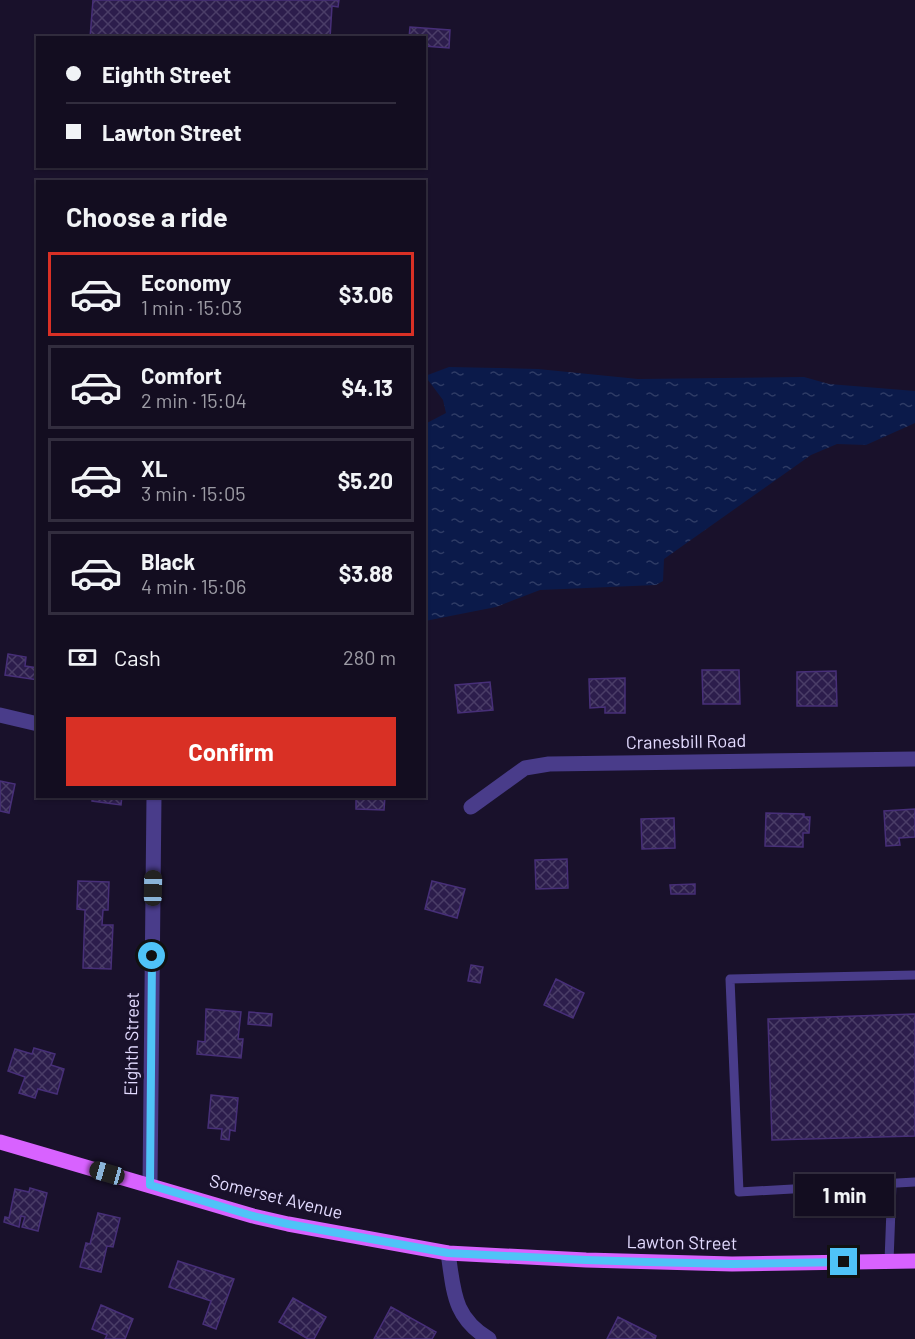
<!DOCTYPE html>
<html lang="en">
<head>
<meta charset="utf-8">
<style>
  :root { --surface:#130d20; --page:#201b2d; --text:#f1f3f6; --muted:#9d9ca5; --line:#322d3e; --accent:#d93025 }
  body { margin:0; font-family:Barlow,sans-serif; background:var(--page); color:var(--text); height:100vh; display:flex; flex-direction:column; font-size:22px; white-space:nowrap }
  * { box-sizing:border-box; margin:0 }
  p { font-size:20px; color:var(--muted) }
  .icon { flex:none; width:33px; height:33px; fill:none; stroke:currentColor; stroke-width:2; stroke-linecap:round; stroke-linejoin:round }
  .map { position:relative; flex:1; overflow:hidden }
  .panel { position:absolute; left:36px; top:180px; width:390px; height:618px; display:flex; flex-direction:column; background:var(--surface); border-radius:0px; box-shadow:0 2px 4px #0004,0 0 0 2px var(--line) }
  .panel>* { flex:none }
  .banner { position:absolute; left:36px; top:36px; width:390px; height:132px; border-radius:0px; box-shadow:0 2px 4px #0004,0 0 0 2px var(--line); display:grid; align-content:center; height:132px; padding:0 30px; background:var(--surface) }
  .end { position:absolute; width:27px; height:27px; margin:-14px; border:8px solid #4fc3f7; background:#111; box-shadow:0 0 0 3px #111 }
  .from { border-radius:50% }
  .bubble { position:absolute; height:42px; border-radius:0px; background:var(--surface); box-shadow:0 2px 4px #0004,0 0 0 2px var(--line); font-size:20px; font-weight:700; line-height:42px; text-align:center }
  .car { position:absolute; width:18px; height:36px; margin:-18px -9px; border-radius:8px; box-shadow:0 0 4px 2px #0007; background:linear-gradient(#222 24%,#8ab4d8 0 40%,#222 0 76%,#8ab4d8 0 86%,#222 0) }
  .banner b { display:flex; align-items:center; gap:21px; height:57px; font-size:22px }
  .banner b+b { border-top:2px solid var(--line) }
  .banner i { width:15px; height:15px; background:var(--text) }
  ul { padding:0; list-style:none }
  li { display:flex; align-items:center; gap:18px; height:84px; margin:0 12px 9px; padding:0 18px; border:3px solid var(--line); border-radius:0px }
  li div { flex:1 }
  li b { display:block; font-size:22px }
  li em { font-style:normal; font-weight:700 }
  li.current { border-color:var(--accent) }
  li>.icon { width:54px; height:54px; stroke-width:1.5 }
  h2 { padding:0 30px; font-size:27px; line-height:72px }
  .pay { display:flex; align-items:center; gap:15px; height:66px; padding:0 30px; font-size:22px }
  .pay p { margin-inline-start:auto }
  .primary-button { display:flex; gap:12px; margin-top:auto; padding:12px 30px }
  .primary-button a { flex:1; height:69px; border-radius:0px; background:var(--accent); color:#fff; font-size:24px; font-weight:700; line-height:69px; text-align:center }
  .map>svg:first-child { display:block }
  .water { fill:url(#water-ripples) }
  .building { fill:url(#building-cross-hatch); stroke:#472f78; stroke-width:1.5 }
  .lines { fill:none; stroke-linecap:round; stroke-linejoin:round }
  .service { stroke:#493c8a; stroke-width:9 }
  .minor { stroke:#493c8a; stroke-width:15 }
  .primary { stroke:#d862ff; stroke-width:15 }
  .route { stroke:#4fc3f7; stroke-width:8 }
  .labels { text-anchor:middle; stroke-width:6; stroke-linejoin:round; paint-order:stroke }
  .street-label { font-size:18px; fill:#e3dbff; stroke:#19112b }
</style>
</head>
<body>
<div class="map">
<svg width="915" height="1339" viewBox="0 0 915 1339">
  <defs>
    <pattern id="water-ripples" width="26" height="14" patternUnits="userSpaceOnUse" patternTransform="scale(1.5)"><rect width="26" height="14" fill="#0b1a4a"/><path d="M2 4q2-2 4 0t4 0M15 11q2-2 4 0t4 0" fill="none" stroke="#2e3b65"/></pattern>
    <pattern id="building-cross-hatch" width="8" height="8" patternUnits="userSpaceOnUse" patternTransform="scale(1.5)"><rect width="8" height="8" fill="#2c1d4c"/><path d="M0 0l8 8M0 8l8-8" fill="none" stroke="#4a3d67"/></pattern>
  </defs>
  <rect width="100%" height="100%" fill="#19112b"/>
  <!-- water -->
  <path class="water" d="M449,367L538,369L638,379L804,377L829,384L915,391V423L866,445L837,444L811,455L664,559L663,581L656,585L540,590L496,607L425,621V424L446,413L443,400L425,376Z"/>
  <!-- building -->
  <path class="building" d="M93,0H339L338,7L332,6L330,38H90Z
    M410,27L450,30L449,48L424,46V38H409Z
    M8,654L26,657L25,666L38,668V680L5,675Z
    M702,670H739L740,704H703Z
    M836,671L837,706H797V672Z
    M625,678V713H605V707L590,708L589,679Z
    M490,682L493,710L458,713L455,685Z
    M0,781L15,784L9,813L0,811Z
    M92,796H122L121,805L92,801Z
    M356,796H385L384,810L356,809Z
    M915,809V837L899,838L900,845L886,846L884,811Z
    M766,813L804,814V817H810L809,833H803V847L765,846Z
    M674,818L675,848L642,849L641,819Z
    M567,859L568,888L536,889L535,860Z
    M78,881L109,882L108,910H103L102,925H113L111,969L83,968L85,910L77,909Z
    M432,881L465,889L457,918L425,909Z
    M695,884V894H671L670,885Z
    M471,965L483,967L480,983L468,981Z
    M556,979L584,993L573,1018L544,1005Z
    M206,1009L241,1012L238,1039H243L241,1058L197,1054L198,1041L205,1042Z
    M249,1012L272,1014L271,1026L248,1024Z
    M915,1014V1136L772,1140L768,1019Z
    M34,1048L55,1054L51,1065L64,1069L57,1094L38,1089L35,1098L19,1093L25,1077L8,1071L15,1049L32,1054Z
    M211,1095L238,1098L235,1131L230,1130L229,1140L221,1139L222,1129L208,1128Z
    M30,1188L47,1193L38,1231L22,1227L25,1217L21,1216L19,1227L4,1222L5,1217L9,1218L15,1189L29,1192Z
    M98,1213L120,1218L113,1247L107,1246L101,1272L80,1267L86,1243L90,1244Z
    M178,1261L234,1279L216,1329L203,1324L211,1301L169,1287Z
    M293,1298L326,1317L314,1339H308L279,1322Z
    M101,1305L133,1319L125,1339H105L107,1335L92,1329Z
    M391,1307L436,1332L432,1339H374Z
    M618,1317L656,1336L655,1339H607Z"/>
  <g class="lines">
    <!-- service -->
    <path class="service" d="M915,975L730,979L739,1192L915,1182
      M889,1261L892,1183"/>
    <!-- minor -->
    <path class="minor" d="M0,715L38,724
      M471,807L525,768L549,764L915,759
      M150,1185L154,796
      M448,1253C454,1292 453,1317 489,1339"/>
    <!-- primary -->
    <path class="primary" d="M0,1142L253,1216L288,1224L448,1253L586,1260L732,1264L915,1261"/>
  </g>
  <g class="lines">
    <!-- route -->
    <path class="route" d="M152,956L150,1185L253,1216L288,1224L448,1253L586,1260L649,1262L732,1264L844,1262"/>
  </g>
  <g class="labels">
    <!-- street labels -->
    <g class="street-label">
      <text transform="translate(686 742) rotate(-1)" y="6">Cranesbill Road</text>
      <text transform="translate(132 1044) rotate(-89)" y="6">Eighth Street</text>
      <text transform="translate(276 1197) rotate(14)" y="6">Somerset Avenue</text>
      <text transform="translate(682 1243) rotate(1)" y="6">Lawton Street</text>
    </g>
  </g>
</svg>
<i class="end from" style="left:152px;top:956px"></i>
<i class="end" style="left:844px;top:1262px"></i>
<div class="bubble" style="left:795px;top:1174px;width:99px">1 min</div>
<i class="car" style="left:153px;top:888px;rotate:1deg"></i>
<i class="car" style="left:107px;top:1173px;rotate:286deg"></i>
<div class="banner">
<b><i class="from"></i>Eighth Street</b>
<b><i></i>Lawton Street</b>
</div>
<section class="panel">
<h2>Choose a ride</h2>
<ul>
<li class="current"><svg class="icon" aria-label="car" viewBox="0 0 24 24"><path d="M5 17H2v-5l4-1 3-4h7l3 4 3 1v5h-3M9 17h6M6 11h13"/><circle cx="7" cy="17" r="2"/><circle cx="17" cy="17" r="2"/></svg><div><b>Economy</b><p>1 min · 15:03</p></div><em>$3.06</em></li>
<li><svg class="icon" aria-label="car" viewBox="0 0 24 24"><path d="M5 17H2v-5l4-1 3-4h7l3 4 3 1v5h-3M9 17h6M6 11h13"/><circle cx="7" cy="17" r="2"/><circle cx="17" cy="17" r="2"/></svg><div><b>Comfort</b><p>2 min · 15:04</p></div><em>$4.13</em></li>
<li><svg class="icon" aria-label="car" viewBox="0 0 24 24"><path d="M5 17H2v-5l4-1 3-4h7l3 4 3 1v5h-3M9 17h6M6 11h13"/><circle cx="7" cy="17" r="2"/><circle cx="17" cy="17" r="2"/></svg><div><b>XL</b><p>3 min · 15:05</p></div><em>$5.20</em></li>
<li><svg class="icon" aria-label="car" viewBox="0 0 24 24"><path d="M5 17H2v-5l4-1 3-4h7l3 4 3 1v5h-3M9 17h6M6 11h13"/><circle cx="7" cy="17" r="2"/><circle cx="17" cy="17" r="2"/></svg><div><b>Black</b><p>4 min · 15:06</p></div><em>$3.88</em></li>
</ul>
<div class="pay"><svg class="icon" aria-label="cash" viewBox="0 0 24 24"><path d="M3 7h18v10H3z"/><circle cx="12" cy="12" r="2"/></svg>Cash<p>280 m</p></div>
<div class="primary-button"><a>Confirm</a></div>
</section>
</div>
</body>
</html>
